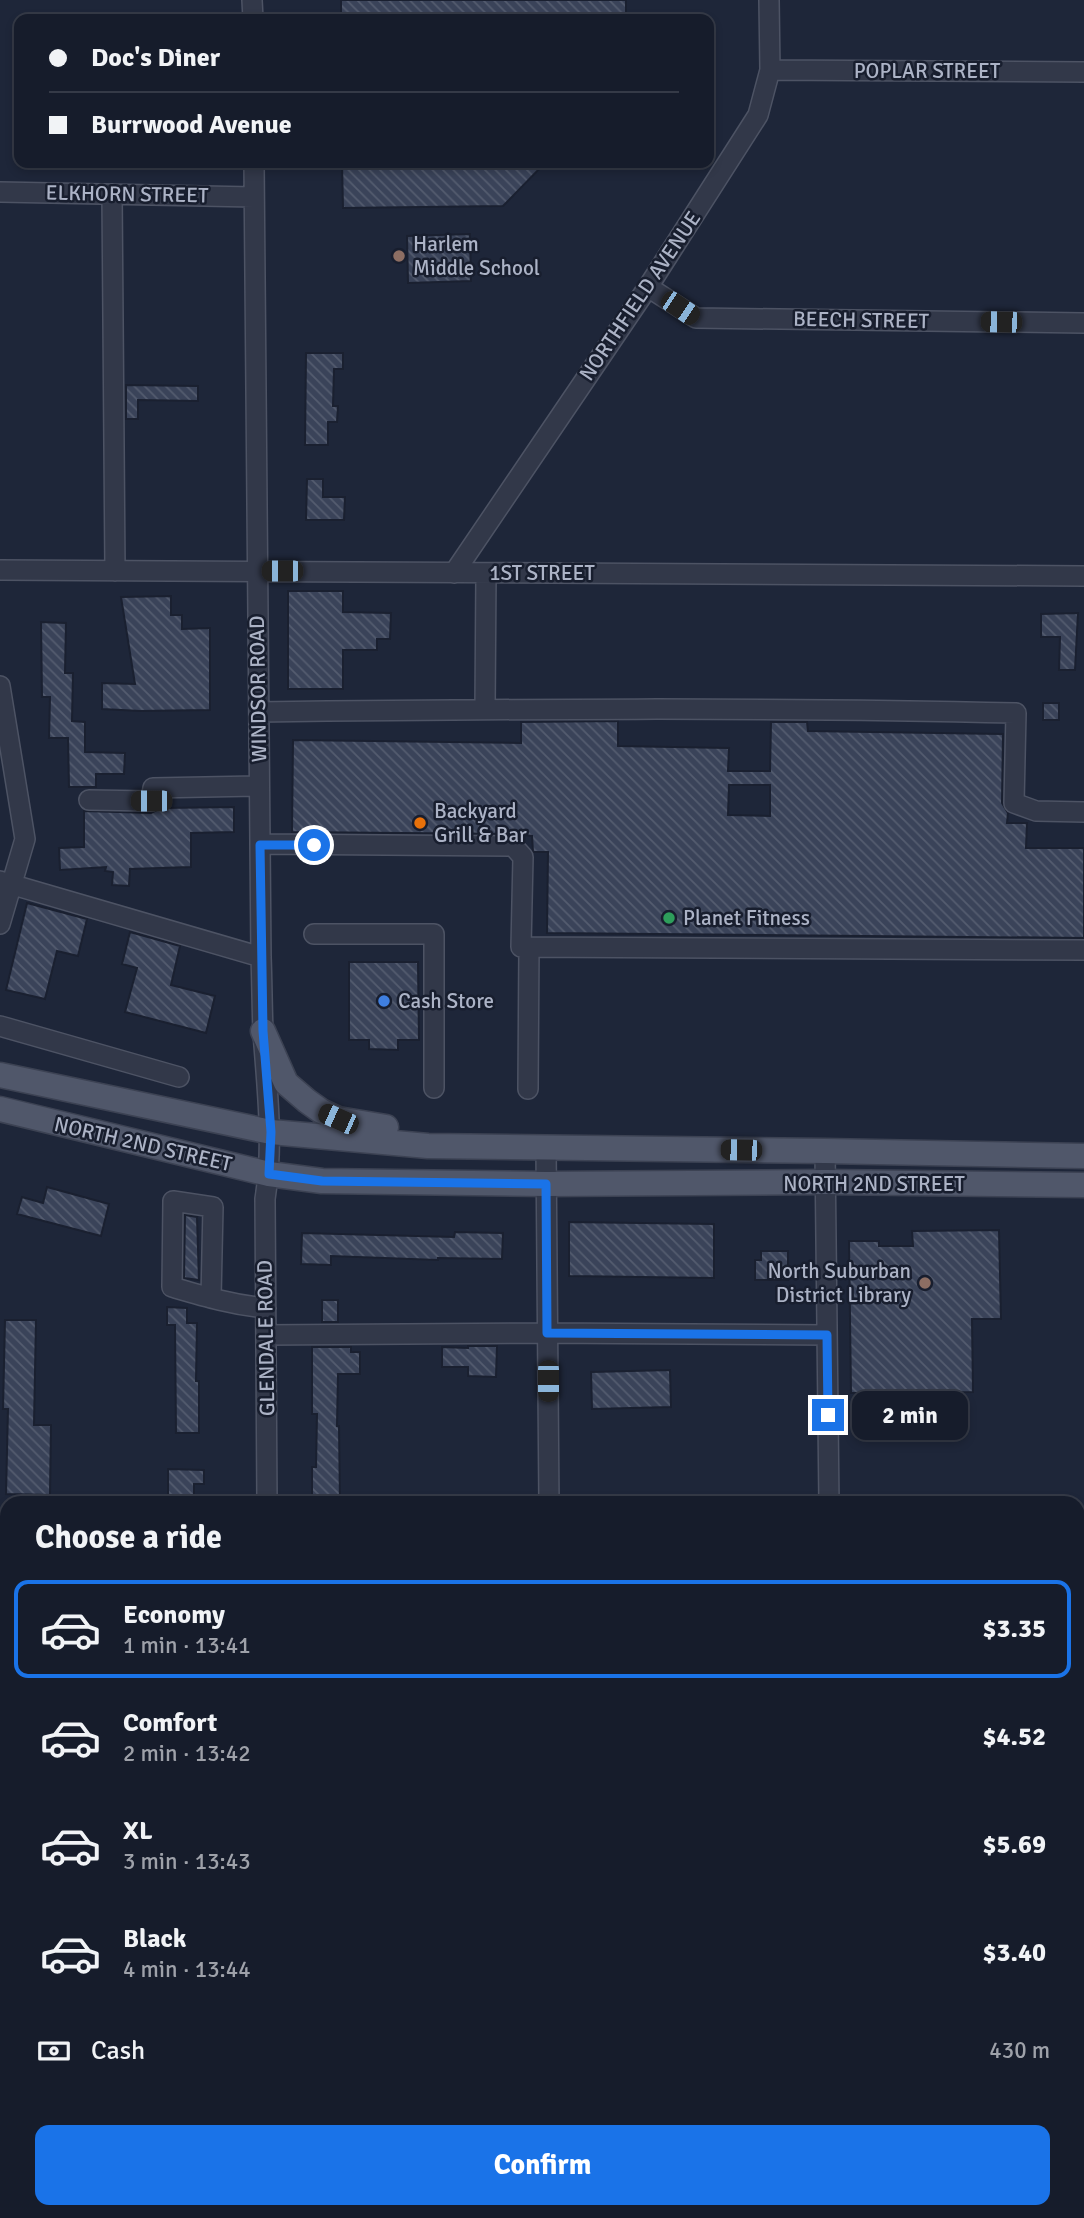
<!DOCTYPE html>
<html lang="en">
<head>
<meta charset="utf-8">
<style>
  :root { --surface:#161c2b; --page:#1f2533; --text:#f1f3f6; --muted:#9ea1a9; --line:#353a47; --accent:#1a73e8 }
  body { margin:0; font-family:Signika,sans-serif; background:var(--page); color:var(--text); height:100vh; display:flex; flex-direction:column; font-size:26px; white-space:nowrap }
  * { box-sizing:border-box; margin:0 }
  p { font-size:23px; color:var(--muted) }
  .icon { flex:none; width:38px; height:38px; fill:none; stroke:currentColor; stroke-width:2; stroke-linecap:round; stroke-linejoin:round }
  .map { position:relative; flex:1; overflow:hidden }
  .side { position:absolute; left:0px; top:1496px; width:1085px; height:723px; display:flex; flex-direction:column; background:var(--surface); border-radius:21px 21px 0 0; box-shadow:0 4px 10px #0003,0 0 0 2px var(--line) }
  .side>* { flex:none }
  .guide { position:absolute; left:14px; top:14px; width:700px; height:154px; border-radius:14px; box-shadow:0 4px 10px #0003,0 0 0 2px var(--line); display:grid; align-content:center; height:154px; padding:0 35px; background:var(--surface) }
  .end { position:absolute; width:32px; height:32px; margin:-16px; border:9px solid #1a73e8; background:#fff; box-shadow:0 0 0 4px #fff }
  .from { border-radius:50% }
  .bubble { position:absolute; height:49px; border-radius:14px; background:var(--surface); box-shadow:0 4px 10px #0003,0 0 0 2px var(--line); font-size:23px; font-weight:700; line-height:49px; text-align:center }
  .car { position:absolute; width:21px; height:42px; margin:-21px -10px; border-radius:9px; box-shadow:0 0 5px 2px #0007; background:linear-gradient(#222 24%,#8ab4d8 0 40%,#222 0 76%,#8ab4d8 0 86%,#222 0) }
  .guide b { display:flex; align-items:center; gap:24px; height:66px; font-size:26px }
  .guide b+b { border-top:2px solid var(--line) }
  .guide i { width:18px; height:18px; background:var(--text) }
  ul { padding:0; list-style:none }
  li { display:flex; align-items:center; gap:21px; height:98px; margin:0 14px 10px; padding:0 21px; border:4px solid transparent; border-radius:14px }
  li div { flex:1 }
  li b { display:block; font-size:26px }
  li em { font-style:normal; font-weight:700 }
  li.selected { border-color:var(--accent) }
  li>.icon { width:63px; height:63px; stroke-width:1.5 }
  h2 { padding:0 35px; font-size:32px; line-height:84px }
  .pay { display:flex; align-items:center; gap:18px; height:77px; padding:0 35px; font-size:26px }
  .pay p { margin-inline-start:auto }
  .cta { display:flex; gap:14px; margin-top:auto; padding:14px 35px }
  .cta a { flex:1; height:80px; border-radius:14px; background:var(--accent); color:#fff; font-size:28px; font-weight:700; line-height:80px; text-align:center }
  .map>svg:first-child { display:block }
  .water { fill:url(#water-waves) }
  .building { fill:url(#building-back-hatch); stroke:#1a2030; stroke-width:2; fill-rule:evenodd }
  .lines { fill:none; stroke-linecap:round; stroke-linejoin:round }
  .minor-casing { stroke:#4d5364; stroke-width:22 }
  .major-casing { stroke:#3c4253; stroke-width:27 }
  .minor { stroke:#323849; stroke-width:19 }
  .major { stroke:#50576a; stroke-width:24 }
  .route { stroke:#1a73e8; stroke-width:9 }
  .education-dot { fill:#8d6e63; stroke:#181e2e; stroke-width:2.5 }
  .food-dot { fill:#e8710a; stroke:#181e2e; stroke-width:2.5 }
  .leisure-dot { fill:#2e9e5b; stroke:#181e2e; stroke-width:2.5 }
  .shop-dot { fill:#3f7fe0; stroke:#181e2e; stroke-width:2.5 }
  .labels { text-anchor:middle; stroke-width:5; stroke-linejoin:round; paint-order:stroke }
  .street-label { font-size:21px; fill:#acb3c6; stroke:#181e2e }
  .poi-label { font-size:21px; fill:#acb3c6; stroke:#181e2e; text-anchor:start }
</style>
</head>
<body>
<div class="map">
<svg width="1084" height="2218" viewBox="0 0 1084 2218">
  <defs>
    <pattern id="water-waves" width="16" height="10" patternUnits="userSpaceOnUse" patternTransform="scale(1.75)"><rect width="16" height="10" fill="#2f3c60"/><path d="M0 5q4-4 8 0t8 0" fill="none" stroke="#4a5675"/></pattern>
    <pattern id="building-back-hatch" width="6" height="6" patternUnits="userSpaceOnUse" patternTransform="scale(1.75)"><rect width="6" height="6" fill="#3a4359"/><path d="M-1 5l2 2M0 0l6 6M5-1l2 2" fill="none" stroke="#545c6f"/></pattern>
  </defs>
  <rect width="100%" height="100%" fill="#1e2639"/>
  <!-- water -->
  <path class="water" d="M0,2006L7,2013V2212H189L193,2218H0Z"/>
  <!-- building -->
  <path class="building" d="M341,0H626V19H341Z
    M342,163H545L503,206L343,208Z
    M470,234L471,281L408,283L407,236Z
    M306,353H343V369H334L333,406H338L337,422H328V445H305Z
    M126,385L198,386V401L138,400V419H126Z
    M307,479H323V497H345L344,520H306Z
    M288,591H343V612L391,613L390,639H377V650H343V689H288Z
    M171,596V615H182V629L210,628V710L140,711L102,709V683L135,684L121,597Z
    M1078,613L1075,670H1059L1060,637H1041V614Z
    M41,622L66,623L65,673H73L72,721L85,722V752L125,753L124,774H96V787H69L68,738H49L50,697H42Z
    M1043,703H1059V720H1043Z
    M618,721V746L729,748L728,771H770L771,722H807L808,731L1003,734L1002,803L1008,813L1007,823H1027L1026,848H1084V938L547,933L548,852H533L532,836L513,834L292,832L293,740L521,743V722ZM729,785H770V816L728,815Z
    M234,807V832L191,833V867L130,869L129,886L112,885L113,872L105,871L106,867L60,870L59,848L84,847V811L151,813L161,808Z
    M27,903L87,919L78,956L57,951L45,999L6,990Z
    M130,932L180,946L171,985L215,996L206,1033L125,1012L137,968L122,964Z
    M349,962H418L419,1040H398V1050L369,1049V1040H349Z
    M47,1187L109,1204L101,1236L17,1214L22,1197L43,1203Z
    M185,1215L197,1217L199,1280L184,1278Z
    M569,1222L714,1224V1278L569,1276Z
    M999,1230L1001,1319H972L973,1392L851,1393L849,1241H879V1246H913L912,1231Z
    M455,1232L503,1233L502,1259L438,1258V1260L331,1256V1265L301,1264L302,1233L454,1237Z
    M761,1251H788V1280H755V1260H761Z
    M322,1300H338V1322H322Z
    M167,1307L187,1308V1323H197L196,1381H199V1433H176L175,1325H167Z
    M5,1320H36L34,1425H51L50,1495L6,1494L8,1409H3Z
    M468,1346H497L496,1377L468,1376V1367H442V1347L468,1348Z
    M312,1347H351V1352H360V1374H338L337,1426H339L340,1503H312V1467H316L317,1414H312Z
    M670,1370L671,1407L592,1409L591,1372Z
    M168,1469L204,1470V1484H194V1503H168Z"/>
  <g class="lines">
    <!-- minor casing -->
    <g class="minor-casing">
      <path id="minor" d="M252,0L253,19
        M770,70L1084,72
        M254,163L261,957C262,982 262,1007 263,1032C267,1089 274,1143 265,1199L267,1503
        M0,192L254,197
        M112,194L115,571
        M648,287L696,318L1084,323
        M0,570L1084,576
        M454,573L648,287L758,115L770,70L769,0
        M0,686L25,839L0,924
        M485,709L486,573
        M259,712C511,709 763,707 1016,713L1014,803L1036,811L1084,812
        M89,800L151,801L153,788L259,786
        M260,844L513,846L523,857L521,947L1084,950
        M0,881L261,957
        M314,934H434V1088
        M0,1026L179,1077
        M528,1089L529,947
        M546,1148L549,1503
        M825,1151L829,1503
        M211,1298L213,1207L173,1201L172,1287C203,1296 233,1305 266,1308
        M266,1335L547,1333L827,1335
        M1078,1885H1084
        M462,2212L467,2218
        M554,2212V2218
        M838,2212V2218"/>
    </g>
    <!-- major casing -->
    <g class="major-casing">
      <path id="major" d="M263,1031L286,1083L307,1101L321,1111L338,1119L386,1127
        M0,1075L271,1132L428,1146L825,1151L1084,1156
        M0,1109L269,1174L322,1181L546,1184L826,1182L1084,1185"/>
    </g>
    <!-- minor -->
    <use href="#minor" class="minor"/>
    <!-- major -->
    <use href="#major" class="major"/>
  </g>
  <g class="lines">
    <!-- route -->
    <path class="route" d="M314,845H260L263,1031L271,1132L269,1174L322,1181L546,1184L547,1333L827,1335L828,1415"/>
  </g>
  <!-- markers -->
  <g class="education-dot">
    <circle cx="399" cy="256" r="7"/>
    <circle cx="925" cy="1283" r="7"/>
  </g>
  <circle class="food-dot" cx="420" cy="823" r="7"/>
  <circle class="leisure-dot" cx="669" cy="918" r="7"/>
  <circle class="shop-dot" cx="384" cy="1001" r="7"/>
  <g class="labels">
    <!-- street labels -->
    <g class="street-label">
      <text x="927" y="78">POPLAR STREET</text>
      <text transform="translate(127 194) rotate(1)" y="7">ELKHORN STREET</text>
      <text transform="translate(640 296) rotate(-56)" y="7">NORTHFIELD AVENUE</text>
      <text transform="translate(861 320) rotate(1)" y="7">BEECH STREET</text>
      <text x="542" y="580">1ST STREET</text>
      <text transform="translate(258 689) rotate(-91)" y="7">WINDSOR ROAD</text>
      <text transform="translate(143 1144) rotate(13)" y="7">NORTH 2ND STREET</text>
      <text x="874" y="1191">NORTH 2ND STREET</text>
      <text transform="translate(266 1338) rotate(-91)" y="7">GLENDALE ROAD</text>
    </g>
    <!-- poi labels -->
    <g class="poi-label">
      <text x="413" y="251">Harlem<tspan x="413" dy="24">Middle School</tspan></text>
      <text x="434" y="818">Backyard<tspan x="434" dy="24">Grill &amp; Bar</tspan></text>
      <text x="683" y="925">Planet Fitness</text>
      <text x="398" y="1008">Cash Store</text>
      <text x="911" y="1278" text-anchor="end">North Suburban<tspan x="911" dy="24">District Library</tspan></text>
    </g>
  </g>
</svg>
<i class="end from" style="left:314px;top:845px"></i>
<i class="end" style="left:828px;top:1415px"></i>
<div class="bubble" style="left:852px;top:1391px;width:116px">2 min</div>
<i class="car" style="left:680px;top:308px;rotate:124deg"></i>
<i class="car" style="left:1001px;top:322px;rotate:271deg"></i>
<i class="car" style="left:282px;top:571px;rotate:270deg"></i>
<i class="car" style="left:151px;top:801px;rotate:270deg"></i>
<i class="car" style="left:338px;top:1119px;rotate:294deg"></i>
<i class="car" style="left:741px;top:1150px;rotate:271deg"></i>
<i class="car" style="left:548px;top:1381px;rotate:180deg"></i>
<div class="guide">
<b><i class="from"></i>Doc's Diner</b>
<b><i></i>Burrwood Avenue</b>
</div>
<section class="side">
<h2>Choose a ride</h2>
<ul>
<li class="selected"><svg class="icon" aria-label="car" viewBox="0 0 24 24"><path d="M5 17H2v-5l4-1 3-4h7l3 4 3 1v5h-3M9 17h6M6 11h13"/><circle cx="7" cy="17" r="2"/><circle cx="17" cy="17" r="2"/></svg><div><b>Economy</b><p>1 min · 13:41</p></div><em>$3.35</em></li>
<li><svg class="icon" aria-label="car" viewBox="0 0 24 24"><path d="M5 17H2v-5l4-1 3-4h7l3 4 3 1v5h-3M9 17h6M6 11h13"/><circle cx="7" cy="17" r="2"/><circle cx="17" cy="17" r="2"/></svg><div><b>Comfort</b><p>2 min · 13:42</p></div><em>$4.52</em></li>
<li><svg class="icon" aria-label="car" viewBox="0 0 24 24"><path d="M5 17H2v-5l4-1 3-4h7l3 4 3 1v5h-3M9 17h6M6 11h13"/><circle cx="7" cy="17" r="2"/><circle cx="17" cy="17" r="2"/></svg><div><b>XL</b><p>3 min · 13:43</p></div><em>$5.69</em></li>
<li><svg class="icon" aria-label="car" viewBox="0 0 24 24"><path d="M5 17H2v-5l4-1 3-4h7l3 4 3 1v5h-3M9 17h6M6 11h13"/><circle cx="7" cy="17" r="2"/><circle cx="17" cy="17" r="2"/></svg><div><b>Black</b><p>4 min · 13:44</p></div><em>$3.40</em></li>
</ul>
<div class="pay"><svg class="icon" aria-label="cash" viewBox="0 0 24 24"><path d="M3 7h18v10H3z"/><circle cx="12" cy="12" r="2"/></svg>Cash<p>430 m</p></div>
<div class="cta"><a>Confirm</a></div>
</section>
</div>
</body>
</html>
